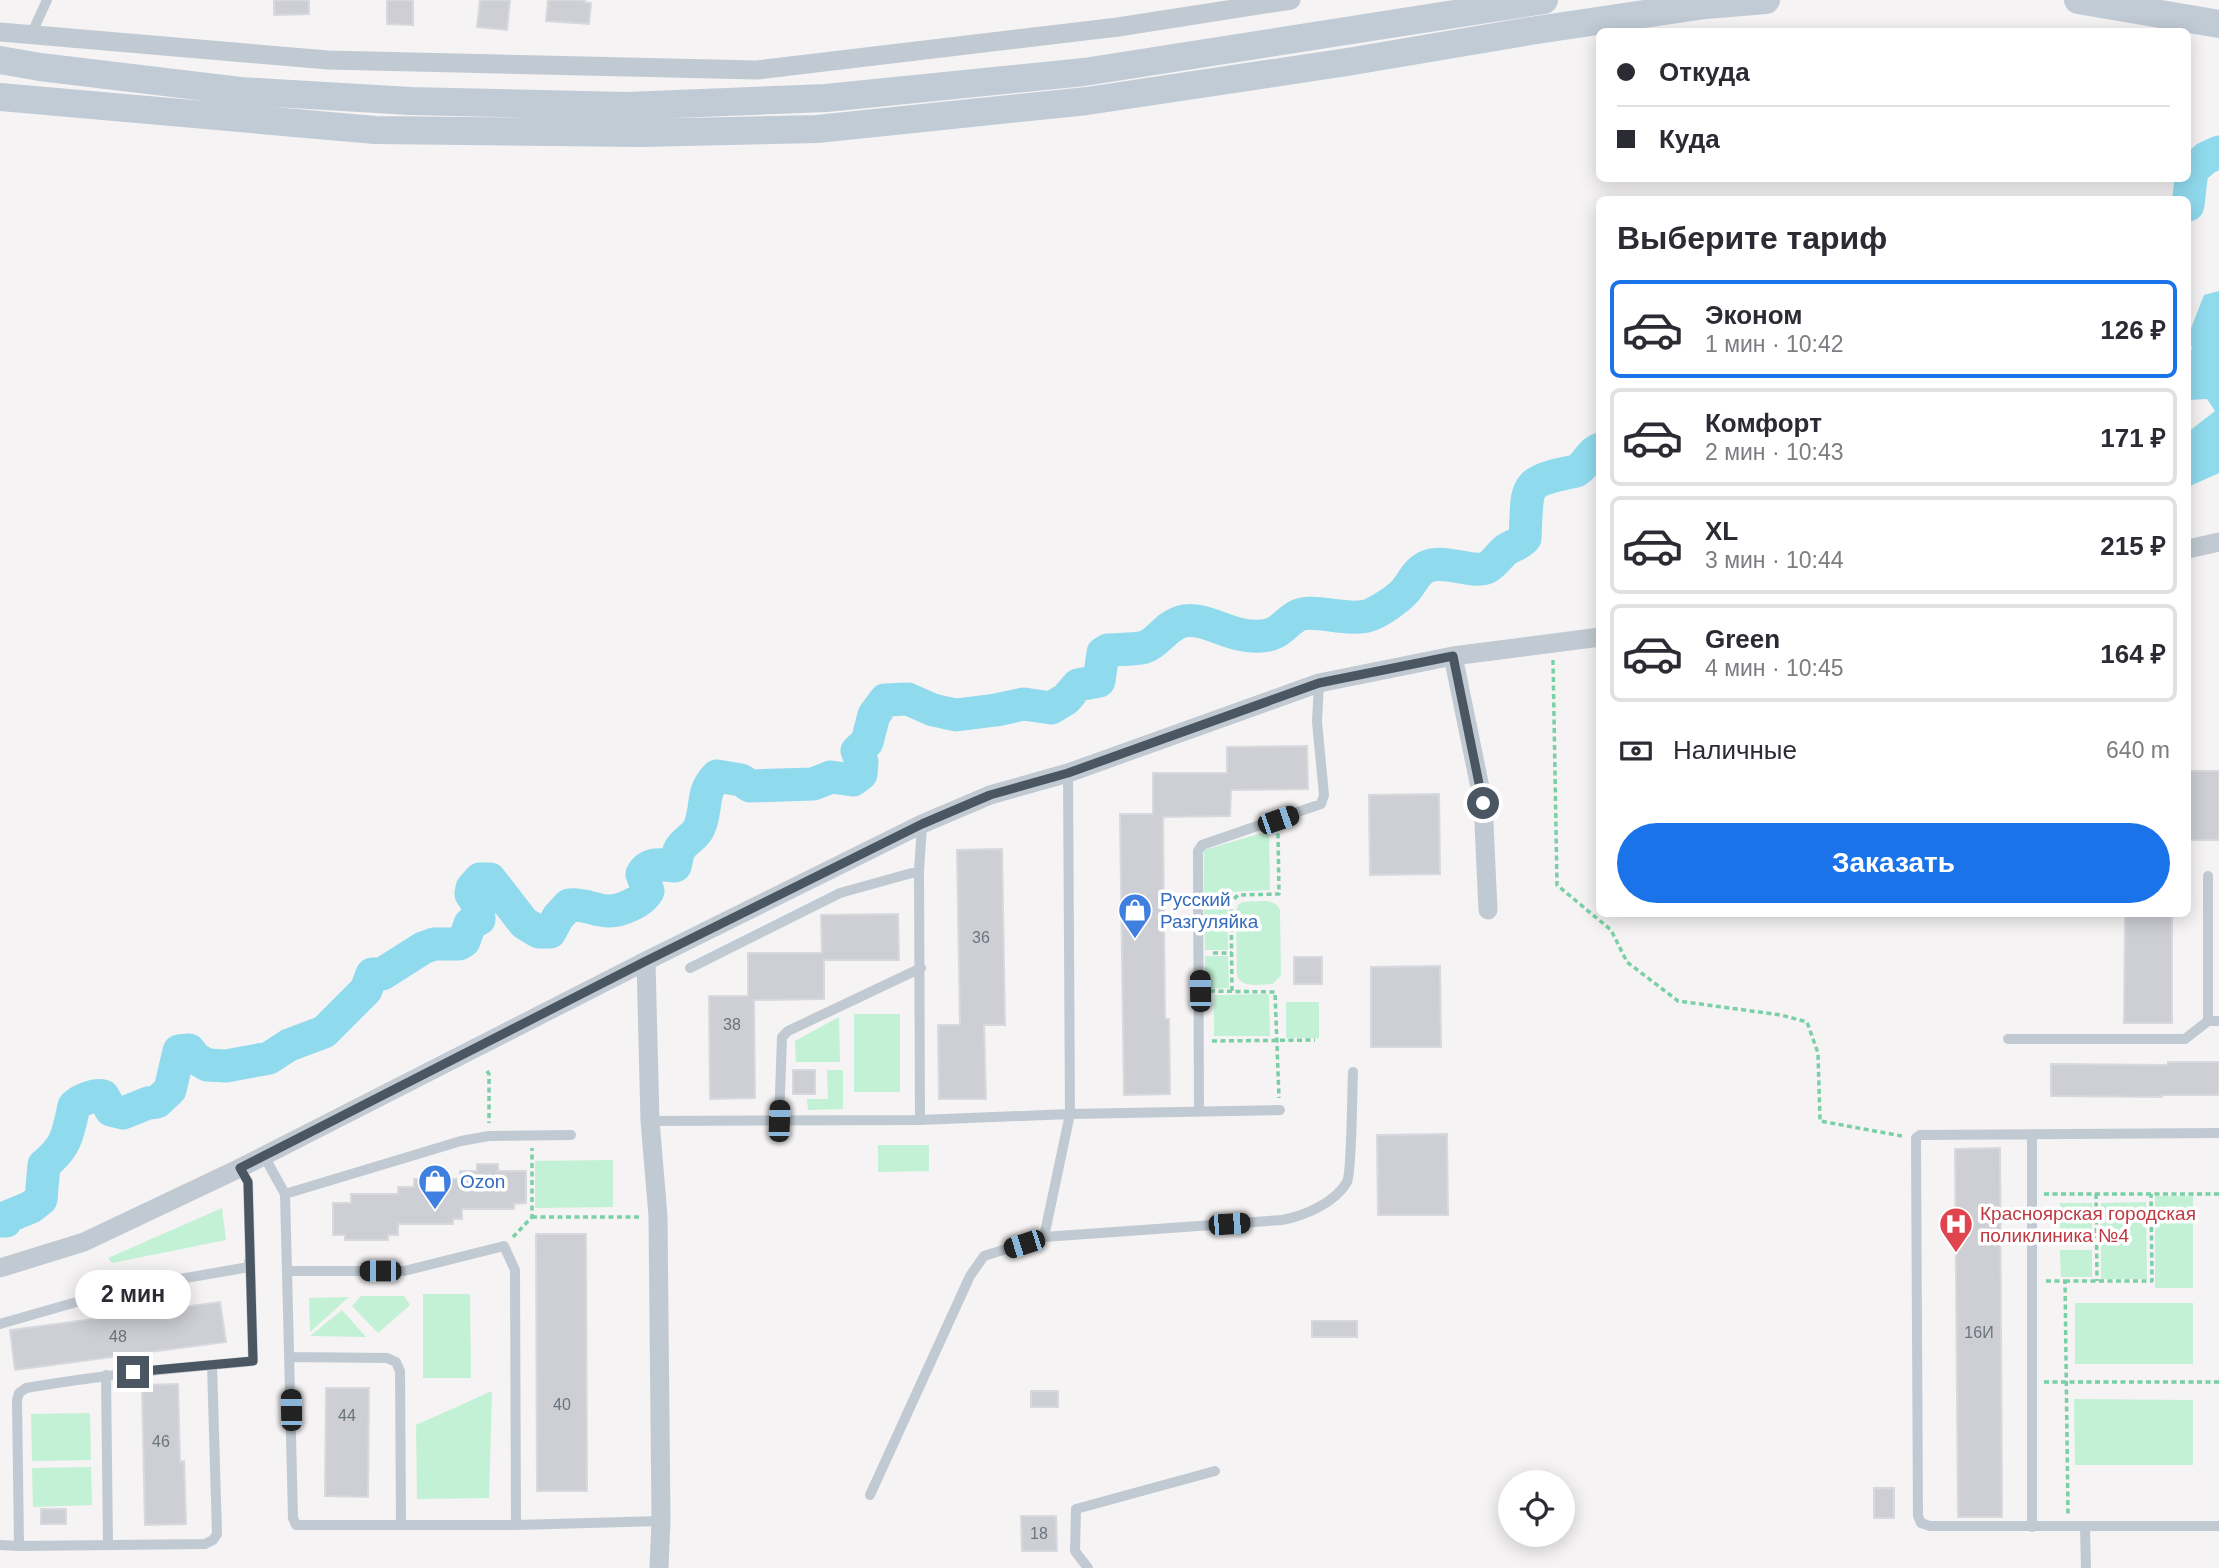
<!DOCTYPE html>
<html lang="ru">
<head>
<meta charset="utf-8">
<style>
  :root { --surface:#fff; --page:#f2f2f3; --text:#2b2b33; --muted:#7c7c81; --line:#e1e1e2; --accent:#1a73e8 }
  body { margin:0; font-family:Arial,sans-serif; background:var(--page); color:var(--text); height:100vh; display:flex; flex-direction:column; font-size:26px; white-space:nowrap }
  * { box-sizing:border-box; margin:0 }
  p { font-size:23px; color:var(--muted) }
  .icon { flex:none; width:38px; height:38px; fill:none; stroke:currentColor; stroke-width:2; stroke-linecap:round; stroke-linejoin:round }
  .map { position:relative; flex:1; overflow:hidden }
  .panel { position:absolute; left:1596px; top:196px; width:595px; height:721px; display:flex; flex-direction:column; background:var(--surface); border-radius:10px; box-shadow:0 4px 18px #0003 }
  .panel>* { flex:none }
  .guide { position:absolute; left:1596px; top:28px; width:595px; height:154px; border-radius:10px; box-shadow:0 4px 18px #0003; display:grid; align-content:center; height:154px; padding:0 21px; background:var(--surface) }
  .tools { position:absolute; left:1498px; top:1470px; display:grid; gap:14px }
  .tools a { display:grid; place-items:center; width:77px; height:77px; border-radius:50%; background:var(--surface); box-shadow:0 4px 18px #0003; font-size:35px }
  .end { position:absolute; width:32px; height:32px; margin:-16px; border:9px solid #4a5661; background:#fff; box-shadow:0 0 0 4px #fff }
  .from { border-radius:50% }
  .bubble { position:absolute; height:49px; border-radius:24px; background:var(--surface); box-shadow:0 4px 18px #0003; font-size:23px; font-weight:800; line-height:49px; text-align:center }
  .car { position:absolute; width:21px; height:42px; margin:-21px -10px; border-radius:9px; box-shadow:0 0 5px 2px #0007; background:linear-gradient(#222 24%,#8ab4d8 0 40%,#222 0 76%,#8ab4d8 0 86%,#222 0) }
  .guide b { display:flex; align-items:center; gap:24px; height:66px; font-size:26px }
  .guide b+b { border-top:2px solid var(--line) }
  .guide i { width:18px; height:18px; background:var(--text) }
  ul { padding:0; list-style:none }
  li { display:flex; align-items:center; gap:21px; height:98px; margin:0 14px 10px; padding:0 7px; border:4px solid var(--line); border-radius:10px }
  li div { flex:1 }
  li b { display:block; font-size:26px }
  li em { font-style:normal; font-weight:800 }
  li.selected { border-color:var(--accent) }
  li>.icon { width:63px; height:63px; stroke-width:1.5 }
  h2 { padding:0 21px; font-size:32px; line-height:84px }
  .pay { display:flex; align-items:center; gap:18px; height:77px; padding:0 21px; font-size:26px }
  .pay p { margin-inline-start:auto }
  .action { display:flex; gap:14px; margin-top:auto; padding:14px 21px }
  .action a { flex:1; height:80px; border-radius:42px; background:var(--accent); color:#fff; font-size:28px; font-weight:800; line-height:80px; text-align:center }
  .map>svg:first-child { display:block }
  .green { fill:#c3f1d5 }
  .water { fill:#90daee }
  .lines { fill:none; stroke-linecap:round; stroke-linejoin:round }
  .river { stroke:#90daee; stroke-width:33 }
  .building { fill:#cdcfd5; stroke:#d7d9de; stroke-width:2 }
  .path { stroke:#7ad0a6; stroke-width:3.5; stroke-dasharray:5 3.5; stroke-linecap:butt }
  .lane { stroke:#c1cad2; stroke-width:10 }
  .street { stroke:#c1cad2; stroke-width:19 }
  .secondary { stroke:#c1cbd6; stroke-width:28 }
  .route { stroke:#4a5661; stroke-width:9 }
  .labels { text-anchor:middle; stroke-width:7; stroke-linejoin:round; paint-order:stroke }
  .number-label { font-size:16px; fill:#6b747e }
  .shop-label { font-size:19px; fill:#366cbe; stroke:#fff; text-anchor:start }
  .health-label { font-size:19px; fill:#be3a42; stroke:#fff; text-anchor:start }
</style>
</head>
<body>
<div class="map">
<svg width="2219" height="1568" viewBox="0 0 2219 1568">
  <rect width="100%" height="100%" fill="#f5f3f3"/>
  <!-- green -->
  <path class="green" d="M1269,831L1270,890L1228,892V895L1204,896V850Z
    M1243,902C1256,902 1275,897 1280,910L1281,975L1273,984C1261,984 1243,989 1237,976L1236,911L1238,905Z
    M1204,906H1228V950H1205Z
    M1205,956H1228L1229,988L1205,989Z
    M1269,994L1270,1036H1214V995Z
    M1286,1002H1319V1038H1286Z
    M854,1014H900V1092H854Z
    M839,1017L840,1062H796L795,1041Z
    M827,1070H843V1109L808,1110L807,1099H828Z
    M878,1145H929V1171L878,1172Z
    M613,1160V1207L535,1208V1161Z
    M2155,1196H2193V1288H2155Z
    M2146,1202L2147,1279H2101V1203Z
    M2060,1203H2092V1232H2060Z
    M222,1208L226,1240L112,1263L108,1258Z
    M2060,1250H2092V1277H2061Z
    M423,1294H470L471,1378H423Z
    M361,1296H404L410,1305L378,1333L352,1306Z
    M349,1297L310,1332L309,1298Z
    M2075,1303H2193V1364H2075Z
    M342,1310L366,1337L310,1336Z
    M492,1391L489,1498L417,1499L416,1425Z
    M2074,1399L2193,1400V1465H2075Z
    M90,1413L91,1460L32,1461L31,1414Z
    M91,1467L92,1505L33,1507L32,1468Z"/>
  <!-- water -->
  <path class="water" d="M2219,291V473L2188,487V432L2215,411L2207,399L2188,400V358L2192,348L2188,336L2204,295Z"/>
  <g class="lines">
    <!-- river -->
    <path class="river" d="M2188,205L2192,170L2206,158L2219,152
      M0,1221H6L2,1219L31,1207L41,1199L44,1165C67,1146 68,1134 74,1106C80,1100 95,1094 103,1096L111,1110L123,1113L148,1103L157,1102L170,1090L179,1051L189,1050L195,1058L207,1065L226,1066L269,1058L289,1045L324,1032L366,990L372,974H382L423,948L434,944H459L464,941L470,924L479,919L478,905L471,894L472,888L480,879H490L524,923L539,932H550L558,917L569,905C584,903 595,911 609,911C621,911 642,902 648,891L642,874C649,861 662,865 675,866C677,861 677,853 680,849C684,841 695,837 699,828C708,808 700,793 717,776L741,780L750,786L813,784L831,777L853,780L861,774L862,762L857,751L867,742L874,715L885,700L908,699L933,710L956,715L996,710L1024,704L1051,708L1066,699L1078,685L1099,681L1103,653L1108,650C1119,649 1134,650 1145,647C1159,642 1166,625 1184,621C1208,617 1232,639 1261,636C1280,635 1283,624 1297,616C1313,607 1348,623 1370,615C1380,611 1398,599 1405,591C1412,583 1416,572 1426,567C1445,558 1475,575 1488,567C1495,563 1500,554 1507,549C1514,545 1520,544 1525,538C1528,484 1521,482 1576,471C1586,466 1589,453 1600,449"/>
  </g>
  <!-- building -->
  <path class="building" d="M274,0H309V14L274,15Z
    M387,0H413V25L387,24Z
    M480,0H510L507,30L477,27Z
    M548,0H585L584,2L591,3L589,24L546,21Z
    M1307,746L1308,789L1231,790L1230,816L1163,817L1165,1019H1169L1170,1094L1124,1095L1120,814H1153V773H1227V747Z
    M2188,771H2219V840H2188Z
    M1439,794L1440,874L1370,875L1369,795Z
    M1002,849L1005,1025H984L986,1099H939L938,1025H960L957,850Z
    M898,914L899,960H824V999L754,1000L755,1098L710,1099L709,996H748V953H822L821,915Z
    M2125,914H2172V1023H2124Z
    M1294,957H1322V984H1294Z
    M1440,966L1441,1047H1371V967Z
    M2168,1062H2219V1095H2162V1097L2051,1096V1064L2168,1065Z
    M793,1070H815V1094H793Z
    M1447,1134L1448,1215H1378L1377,1135Z
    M2000,1148L2002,1517H1958L1955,1149Z
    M477,1164H498V1171H526V1203L514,1204V1209H462V1219H453V1224H398V1235H388V1240H345V1235H333V1203H351V1194H398V1187H414V1179H460V1171H477Z
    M536,1234H586L587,1491H537Z
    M220,1302L226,1342L15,1370L10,1330Z
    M1312,1321H1357V1337H1312Z
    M178,1384L180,1462L184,1461L186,1524L145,1525L142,1385Z
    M326,1388H369L368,1497L325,1496Z
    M1031,1391H1058V1407H1031Z
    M1874,1488H1894V1518H1874Z
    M41,1509H66V1524H41Z
    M1021,1516H1056L1057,1551H1022Z"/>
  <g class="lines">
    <!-- path -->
    <path class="path" d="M1553,660L1557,885L1611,930L1627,962L1678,1001L1781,1015L1807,1022L1818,1053L1820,1121L1902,1136
      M1212,902H1231
      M1213,953H1232
      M1210,991L1275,992L1279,1098
      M1232,991L1231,902L1238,895L1279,894L1278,833
      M1212,1041L1315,1040
      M487,1071L489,1074V1123
      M2044,1194H2219
      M2096,1194L2097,1281
      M532,1217H639
      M513,1237L532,1217V1148
      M2046,1281H2065L2068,1514
      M2065,1281H2152L2151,1194
      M2044,1382H2219"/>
    <!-- lane -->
    <path class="lane" d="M31,35L47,0
      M2208,876V1021
      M690,968L840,893L919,871
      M2008,1039H2185L2208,1021H2219
      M1199,1111L1198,851L1202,845L1321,804L1324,795L1317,722L1319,683
      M920,1120L919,871L922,825
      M650,1121L920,1120L1070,1114L1280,1110
      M779,1121L782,1037L788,1031L921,968
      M2219,1133L1920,1135L1916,1138V1143L1918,1516L1921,1523L1930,1526H2219
      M2032,1135V1527
      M264,1156L285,1194L287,1271H404L504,1246L515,1270L516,1525L661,1521
      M285,1194L461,1141L489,1136L571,1135
      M1044,1237L1070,1114L1068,773
      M287,1271L293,1518L296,1525H516
      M0,1324L122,1289L249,1267V1261
      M291,1357L387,1358L396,1362L400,1371L401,1525
      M212,1365L217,1534L213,1540L205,1544L19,1546L17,1400L19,1393L26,1388C102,1375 176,1368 253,1361L248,1182L240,1168
      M106,1375L108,1544
      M870,1495L970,1276L984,1256L1044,1237L1282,1220C1304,1216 1335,1203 1347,1182C1352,1172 1352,1089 1353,1072
      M2085,1527L2086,1568
      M0,1545L19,1546
      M1088,1568L1075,1551L1076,1509L1215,1471"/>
    <!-- street -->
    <path class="street" d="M0,32L328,60L757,70L1118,27L1291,0
      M2188,549L2219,542
      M1453,656L1483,802L1488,910
      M646,961L650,1121L658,1216L661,1521L659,1568
      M0,1268L84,1242L240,1168L646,961L922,824L990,795L1068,773L1319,683L1453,656L1600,637"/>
    <!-- secondary -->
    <path class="secondary" d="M2078,0L2219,24
      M0,60L40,67L240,91L410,101L626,106L826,98L1084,72L1544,0
      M0,97L375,130L640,133L817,129L1087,101L1347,62L1530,31L1705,5L1766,0"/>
  </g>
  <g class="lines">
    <!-- route -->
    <path class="route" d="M133,1372L253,1361L248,1182L240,1168L646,961L922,824L990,795L1068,773L1319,683L1453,656L1483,803"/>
  </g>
  <!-- icons -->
  <defs>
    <g id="shop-pin" transform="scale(1.75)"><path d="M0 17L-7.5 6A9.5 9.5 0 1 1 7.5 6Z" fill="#3f7fe0" stroke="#fff"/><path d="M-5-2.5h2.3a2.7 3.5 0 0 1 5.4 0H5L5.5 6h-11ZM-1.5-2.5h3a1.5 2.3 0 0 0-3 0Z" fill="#fff"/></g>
    <g id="hospital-pin" transform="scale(1.75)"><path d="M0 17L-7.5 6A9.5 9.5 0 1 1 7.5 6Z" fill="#e0444e" stroke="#fff"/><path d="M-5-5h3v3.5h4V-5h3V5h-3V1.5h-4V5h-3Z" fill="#fff"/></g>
  </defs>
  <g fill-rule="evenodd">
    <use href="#shop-pin" x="1135" y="910"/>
    <use href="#shop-pin" x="435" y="1181"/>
    <use href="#hospital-pin" x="1956" y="1224"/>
  </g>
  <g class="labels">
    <!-- number labels -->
    <g class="number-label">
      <text x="981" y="943">36</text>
      <text x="732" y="1030">38</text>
      <text x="1979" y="1338">16И</text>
      <text x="118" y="1342">48</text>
      <text x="562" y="1410">40</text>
      <text x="347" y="1421">44</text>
      <text x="161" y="1447">46</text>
      <text x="1039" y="1539">18</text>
    </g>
    <!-- shop labels -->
    <g class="shop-label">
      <text x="1160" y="906">Русский<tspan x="1160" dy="22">Разгуляйка</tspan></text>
      <text x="460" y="1188">Ozon</text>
    </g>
    <!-- health labels -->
    <g class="health-label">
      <text x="1980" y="1220">Красноярская городская<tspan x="1980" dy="22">поликлиника №4</tspan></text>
    </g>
  </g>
</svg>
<div class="tools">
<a><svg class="icon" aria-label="locate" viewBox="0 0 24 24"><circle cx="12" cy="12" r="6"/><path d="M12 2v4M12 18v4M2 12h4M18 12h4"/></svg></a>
</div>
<i class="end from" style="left:1483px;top:803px"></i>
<i class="end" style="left:133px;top:1372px"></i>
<div class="bubble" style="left:75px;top:1270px;width:116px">2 мин</div>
<i class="car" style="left:1278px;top:820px;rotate:71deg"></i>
<i class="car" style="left:1200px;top:991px;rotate:359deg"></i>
<i class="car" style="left:779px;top:1121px;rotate:2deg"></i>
<i class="car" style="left:1229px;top:1224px;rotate:86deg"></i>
<i class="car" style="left:1024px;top:1244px;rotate:252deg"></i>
<i class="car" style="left:380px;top:1271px;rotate:270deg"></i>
<i class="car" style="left:291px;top:1410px;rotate:359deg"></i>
<div class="guide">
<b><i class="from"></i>Откуда</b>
<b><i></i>Куда</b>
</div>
<section class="panel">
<h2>Выберите тариф</h2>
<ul>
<li class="selected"><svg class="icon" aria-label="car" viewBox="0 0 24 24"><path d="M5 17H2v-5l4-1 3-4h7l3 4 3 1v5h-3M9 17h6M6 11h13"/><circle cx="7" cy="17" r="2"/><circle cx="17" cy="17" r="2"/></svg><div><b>Эконом</b><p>1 мин · 10:42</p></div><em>126 ₽</em></li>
<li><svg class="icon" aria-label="car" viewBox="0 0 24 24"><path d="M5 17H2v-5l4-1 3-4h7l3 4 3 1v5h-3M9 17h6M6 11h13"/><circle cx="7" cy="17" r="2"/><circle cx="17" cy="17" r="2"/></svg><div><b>Комфорт</b><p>2 мин · 10:43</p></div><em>171 ₽</em></li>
<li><svg class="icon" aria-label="car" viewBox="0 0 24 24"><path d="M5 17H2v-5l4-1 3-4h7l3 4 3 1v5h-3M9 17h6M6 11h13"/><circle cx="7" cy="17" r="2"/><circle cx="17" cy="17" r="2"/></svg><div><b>XL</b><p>3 мин · 10:44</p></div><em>215 ₽</em></li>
<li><svg class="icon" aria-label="car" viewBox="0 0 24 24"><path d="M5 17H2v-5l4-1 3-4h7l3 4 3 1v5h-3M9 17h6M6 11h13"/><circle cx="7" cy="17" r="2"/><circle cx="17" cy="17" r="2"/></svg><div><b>Green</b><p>4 мин · 10:45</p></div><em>164 ₽</em></li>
</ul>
<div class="pay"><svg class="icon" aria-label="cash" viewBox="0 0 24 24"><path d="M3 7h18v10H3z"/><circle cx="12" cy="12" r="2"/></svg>Наличные<p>640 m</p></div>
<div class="action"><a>Заказать</a></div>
</section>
</div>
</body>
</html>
